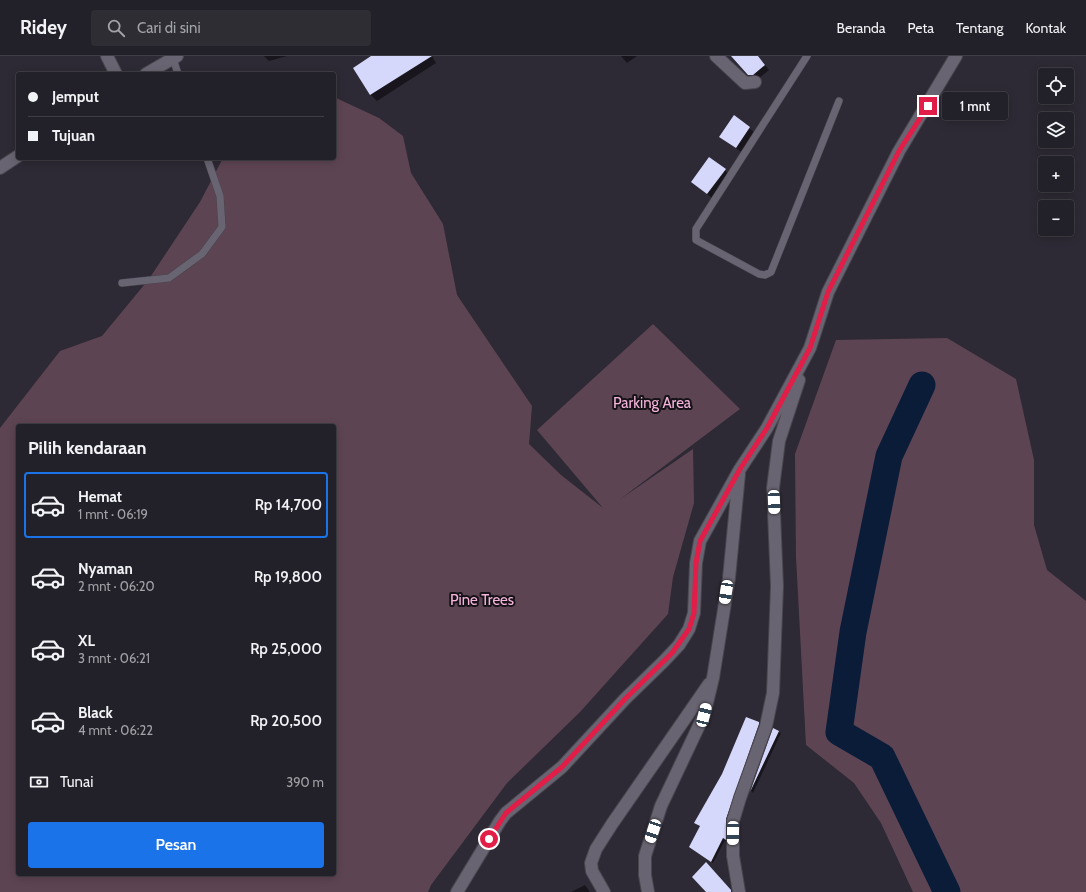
<!DOCTYPE html>
<html lang="id">
<head>
<meta charset="utf-8">
<style>
  :root { --surface:#222028; --page:#2e2d34; --text:#f1f3f6; --muted:#a2a3a8; --line:#3f3e45; --accent:#1a73e8 }
  body { margin:0; font-family:Cabin,sans-serif; background:var(--page); color:var(--text); height:100vh; display:flex; flex-direction:column; font-size:15px; white-space:nowrap }
  * { box-sizing:border-box; margin:0 }
  p { font-size:13px; color:var(--muted) }
  .icon { flex:none; width:22px; height:22px; fill:none; stroke:currentColor; stroke-width:2; stroke-linecap:round; stroke-linejoin:round }
  .map { position:relative; flex:1; overflow:hidden }
  .details { position:absolute; left:16px; top:368px; width:320px; height:452px; display:flex; flex-direction:column; background:var(--surface); border-radius:4px; box-shadow:0 2px 10px #0003,0 0 0 1px var(--line) }
  .details>* { flex:none }
  .guide { position:absolute; left:16px; top:16px; width:320px; height:88px; border-radius:4px; box-shadow:0 2px 10px #0003,0 0 0 1px var(--line); display:grid; align-content:center; height:88px; padding:0 12px; background:var(--surface) }
  .controls { position:absolute; left:1038px; top:12px; display:grid; gap:8px }
  .controls a { display:grid; place-items:center; width:36px; height:36px; border-radius:4px; background:var(--surface); box-shadow:0 2px 10px #0003,0 0 0 1px var(--line); font-size:20px }
  .end { position:absolute; width:18px; height:18px; margin:-9px; border:5px solid #e11d48; background:#fff; box-shadow:0 0 0 2px #fff }
  .from { border-radius:50% }
  .bubble { position:absolute; height:28px; border-radius:4px; background:var(--surface); box-shadow:0 2px 10px #0003,0 0 0 1px var(--line); font-size:13px; font-weight:600; line-height:28px; text-align:center }
  .car { position:absolute; width:12px; height:24px; margin:-12px -6px; border-radius:5px; box-shadow:0 0 3px 1px #0007; background:linear-gradient(#fff 24%,#345 0 40%,#fff 0 76%,#345 0 86%,#fff 0) }
  .guide b { display:flex; align-items:center; gap:14px; height:38px; font-size:15px }
  .guide b+b { border-top:1px solid var(--line) }
  .guide i { width:10px; height:10px; background:var(--text) }
  ul { padding:0; list-style:none }
  li { display:flex; align-items:center; gap:12px; height:66px; margin:0 8px 6px; padding:0 4px; border:2px solid transparent; border-radius:4px }
  li div { flex:1 }
  li b { display:block; font-size:15px }
  li em { font-style:normal; font-weight:600 }
  li.on { border-color:var(--accent) }
  li>.icon { width:36px; height:36px; stroke-width:1.5 }
  h2 { padding:0 12px; font-size:18px; line-height:48px }
  .pay { display:flex; align-items:center; gap:10px; height:44px; padding:0 12px; font-size:15px }
  .pay p { margin-inline-start:auto }
  .cta { display:flex; gap:8px; margin-top:auto; padding:8px 12px }
  .cta a { flex:1; height:46px; border-radius:4px; background:var(--accent); color:#fff; font-size:16px; font-weight:600; line-height:46px; text-align:center }
  header { display:flex; align-items:center; gap:24px; box-sizing:border-box; height:56px; padding:0 20px; background:var(--surface); border-bottom:1px solid var(--line) }
  header strong { font-size:19px }
  nav { display:flex; gap:22px; margin-inline-start:auto; font-size:14px }
  .search { width:280px; height:36px; background:var(--page); display:flex; align-items:center; gap:10px; box-sizing:border-box; padding:0 14px; border-radius:4px; color:var(--muted); font-size:15px }
  .map>svg:first-child { display:block }
  .green { fill:#5d4453; fill-rule:evenodd }
  .shadow { fill:#0007 }
  .lines { fill:none; stroke-linecap:round; stroke-linejoin:round }
  .river { stroke:#0b1c39; stroke-width:27 }
  .building { fill:#d5d8fb }
  .lane-casing { stroke:#49464f; stroke-width:8 }
  .street-casing { stroke:#49464f; stroke-width:14 }
  .lane { stroke:#696471; stroke-width:7 }
  .street { stroke:#696471; stroke-width:12 }
  .route { stroke:#e11d48; stroke-width:5 }
  .labels { text-anchor:middle; stroke-width:4; stroke-linejoin:round; paint-order:stroke }
  .park-label { font-size:15px; fill:#f6b4db; stroke:#151318 }
</style>
</head>
<body>
<header>
<strong>Ridey</strong>
<div class="search"><svg class="icon" aria-label="search" viewBox="0 0 24 24"><circle cx="10" cy="10" r="6"/><path d="M15 15l6 6"/></svg>Cari di sini</div>
<nav><a>Beranda</a><a>Peta</a><a>Tentang</a><a>Kontak</a></nav>
</header>
<div class="map">
<svg width="1086" height="836" viewBox="0 0 1086 836">
  <rect width="100%" height="100%" fill="#2e2a35"/>
  <!-- green -->
  <path class="green" d="M334,41L379,62L403,80L411,117L443,168L457,239L532,350L529,388L561,419L603,452L537,374L653,268L740,353L619,444L693,393L694,447L673,521L668,558L580,656L507,727L431,829L428,836H0V372L60,295L102,280L149,223L200,146L223,102H334ZM18,370H334V818H18Z
    M947,282L1016,323L1034,404V469L1047,514L1086,545V836H913L881,767L854,727L806,689L796,501L795,398L836,284Z"/>
  <!-- shadow -->
  <path class="shadow" d="M264,0H287L269,5Z
    M373,0H432L436,7L377,45L371,39Z
    M621,0H637L627,7Z
    M738,0H758L769,14L758,23H753L748,19Z
    M734,61L754,76L741,96L720,80Z
    M725,114L729,119L712,142L692,126Z
    M759,667L761,669L727,785L725,784L713,807L692,792L701,771L695,767Z
    M774,673L781,677L753,737L751,735Z
    M585,829L590,836H571Z"/>
  <g class="lines">
    <!-- river -->
    <path class="river" d="M922,329L889,400L853,576L839,676L882,701L947,836"/>
  </g>
  <!-- building -->
  <path class="building" d="M371,0H432L370,39L353,12Z
    M731,0H758L765,9L753,19H748Z
    M734,59L750,71L736,92L719,81Z
    M709,101L726,113L707,138L691,126Z
    M746,661L759,666V668L726,763V784L723,782L711,806L689,791L700,770L694,767L722,718Z
    M773,672L779,675L750,736Z
    M706,806L731,834V836H706L692,821Z"/>
  <g class="lines">
    <!-- lane casing -->
    <g class="lane-casing">
      <path id="lane" d="M807,0L696,173V184L759,218L765,219L771,216L839,45
        M173,2L178,18
        M122,227L169,222L202,198L222,171L220,140L207,102"/>
    </g>
    <!-- street casing -->
    <g class="street-casing">
      <path id="street" d="M107,0L116,18
        M716,0L745,27L755,26
        M146,18L177,0
        M0,112L18,100
        M457,836L500,765L506,757L562,711L625,643L664,605L679,589L689,573L694,557L696,507L700,485L740,413L767,372L810,292L828,236L899,95L956,0
        M604,836L592,815L591,807L596,793L612,768L709,628
        M648,836L645,819V800L661,750L704,659L713,622L729,522L739,418
        M739,836L733,800V765L740,742L766,670L773,637L777,530L773,432L779,385L799,324"/>
    </g>
    <!-- lane -->
    <use href="#lane" class="lane"/>
    <!-- street -->
    <use href="#street" class="street"/>
  </g>
  <g class="lines">
    <!-- route -->
    <path class="route" d="M489,783L506,757L562,711L625,643L672,597L689,573L694,557L696,507L700,485L740,413L767,372L810,292L828,236L899,95L928,50"/>
  </g>
  <g class="labels">
    <!-- park labels -->
    <g class="park-label">
      <text x="652" y="352">Parking Area</text>
      <text x="482" y="549">Pine Trees</text>
    </g>
  </g>
</svg>
<div class="controls">
<a><svg class="icon" aria-label="locate" viewBox="0 0 24 24"><circle cx="12" cy="12" r="6"/><path d="M12 2v4M12 18v4M2 12h4M18 12h4"/></svg></a>
<a><svg class="icon" aria-label="layers" viewBox="0 0 24 24"><path d="M12 4l9 5-9 5-9-5zM3 14l9 5 9-5"/></svg></a>
<a>+</a>
<a>−</a>
</div>
<i class="end from" style="left:489px;top:783px"></i>
<i class="end" style="left:928px;top:50px"></i>
<div class="bubble" style="left:942px;top:36px;width:66px">1 mnt</div>
<i class="car" style="left:774px;top:446px;rotate:178deg"></i>
<i class="car" style="left:726px;top:536px;rotate:189deg"></i>
<i class="car" style="left:704px;top:659px;rotate:14deg"></i>
<i class="car" style="left:653px;top:775px;rotate:198deg"></i>
<i class="car" style="left:733px;top:777px;rotate:181deg"></i>
<div class="guide">
<b><i class="from"></i>Jemput</b>
<b><i></i>Tujuan</b>
</div>
<section class="details">
<h2>Pilih kendaraan</h2>
<ul>
<li class="on"><svg class="icon" aria-label="car" viewBox="0 0 24 24"><path d="M5 17H2v-5l4-1 3-4h7l3 4 3 1v5h-3M9 17h6M6 11h13"/><circle cx="7" cy="17" r="2"/><circle cx="17" cy="17" r="2"/></svg><div><b>Hemat</b><p>1 mnt · 06:19</p></div><em>Rp 14,700</em></li>
<li><svg class="icon" aria-label="car" viewBox="0 0 24 24"><path d="M5 17H2v-5l4-1 3-4h7l3 4 3 1v5h-3M9 17h6M6 11h13"/><circle cx="7" cy="17" r="2"/><circle cx="17" cy="17" r="2"/></svg><div><b>Nyaman</b><p>2 mnt · 06:20</p></div><em>Rp 19,800</em></li>
<li><svg class="icon" aria-label="car" viewBox="0 0 24 24"><path d="M5 17H2v-5l4-1 3-4h7l3 4 3 1v5h-3M9 17h6M6 11h13"/><circle cx="7" cy="17" r="2"/><circle cx="17" cy="17" r="2"/></svg><div><b>XL</b><p>3 mnt · 06:21</p></div><em>Rp 25,000</em></li>
<li><svg class="icon" aria-label="car" viewBox="0 0 24 24"><path d="M5 17H2v-5l4-1 3-4h7l3 4 3 1v5h-3M9 17h6M6 11h13"/><circle cx="7" cy="17" r="2"/><circle cx="17" cy="17" r="2"/></svg><div><b>Black</b><p>4 mnt · 06:22</p></div><em>Rp 20,500</em></li>
</ul>
<div class="pay"><svg class="icon" aria-label="cash" viewBox="0 0 24 24"><path d="M3 7h18v10H3z"/><circle cx="12" cy="12" r="2"/></svg>Tunai<p>390 m</p></div>
<div class="cta"><a>Pesan</a></div>
</section>
</div>
</body>
</html>
